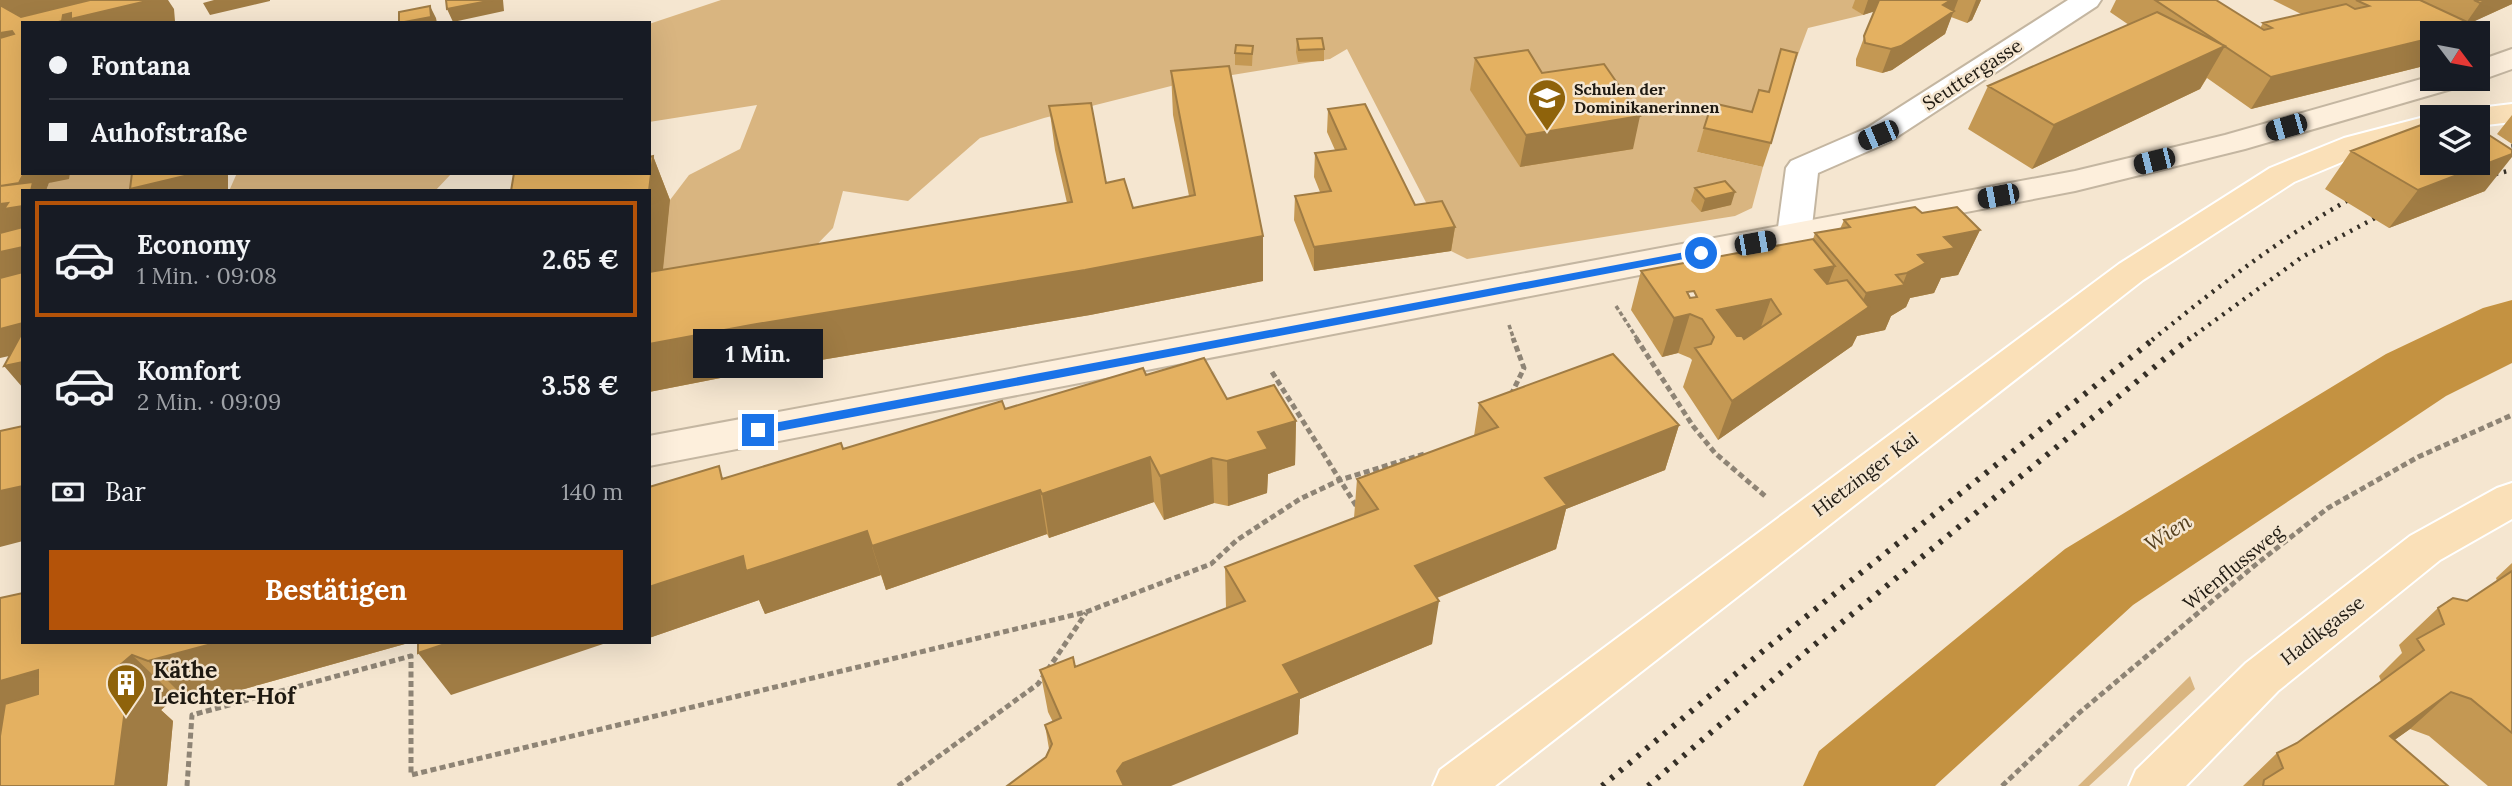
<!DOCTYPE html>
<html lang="de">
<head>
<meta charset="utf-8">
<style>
  :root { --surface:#171b24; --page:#242831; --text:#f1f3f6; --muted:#9ea1a6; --line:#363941; --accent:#b45309 }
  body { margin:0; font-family:Lora,serif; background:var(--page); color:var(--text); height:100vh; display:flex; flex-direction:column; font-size:26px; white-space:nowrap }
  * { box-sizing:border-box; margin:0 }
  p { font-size:23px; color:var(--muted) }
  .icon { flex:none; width:38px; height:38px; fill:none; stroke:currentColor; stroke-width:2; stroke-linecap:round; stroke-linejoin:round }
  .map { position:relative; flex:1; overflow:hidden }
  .sheet { position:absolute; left:21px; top:189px; width:630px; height:455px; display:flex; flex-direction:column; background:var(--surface); border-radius:0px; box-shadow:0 7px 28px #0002 }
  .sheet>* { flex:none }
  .top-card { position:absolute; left:21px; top:21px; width:630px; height:154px; border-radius:0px; box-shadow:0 7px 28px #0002; display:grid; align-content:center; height:154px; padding:0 28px; background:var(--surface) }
  .needle { width:46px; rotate:122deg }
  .fabs { position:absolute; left:2420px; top:21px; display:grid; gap:14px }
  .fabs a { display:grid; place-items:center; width:70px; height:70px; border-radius:0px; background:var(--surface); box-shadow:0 7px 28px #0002; font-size:35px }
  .end { position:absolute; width:32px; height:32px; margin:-16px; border:9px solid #1a73e8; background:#fff; box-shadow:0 0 0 4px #fff }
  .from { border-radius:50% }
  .bubble { position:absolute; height:49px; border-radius:0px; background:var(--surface); box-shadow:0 7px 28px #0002; font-size:23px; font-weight:700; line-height:49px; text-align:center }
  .car { position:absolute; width:21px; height:42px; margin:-21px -10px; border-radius:9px; box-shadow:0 0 5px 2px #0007; background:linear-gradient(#222 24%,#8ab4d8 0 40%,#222 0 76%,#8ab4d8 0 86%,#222 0) }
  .top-card b { display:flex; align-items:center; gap:24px; height:66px; font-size:26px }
  .top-card b+b { border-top:2px solid var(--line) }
  .top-card i { width:18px; height:18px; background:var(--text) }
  ul { padding:12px 0 0; list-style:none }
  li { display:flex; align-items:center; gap:21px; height:116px; margin:0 14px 10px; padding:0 14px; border:4px solid transparent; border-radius:0px }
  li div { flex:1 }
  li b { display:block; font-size:26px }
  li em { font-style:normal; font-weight:700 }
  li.selected { border-color:var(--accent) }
  li>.icon { width:63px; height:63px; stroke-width:1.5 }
  .pay { display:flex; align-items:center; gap:18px; height:77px; padding:0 28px; font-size:26px }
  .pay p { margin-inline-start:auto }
  .cta { display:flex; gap:14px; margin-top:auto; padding:14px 28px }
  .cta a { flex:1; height:80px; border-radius:0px; background:var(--accent); color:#fff; font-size:28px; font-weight:700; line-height:80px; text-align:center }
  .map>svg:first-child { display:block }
  .green { fill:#d9b580 }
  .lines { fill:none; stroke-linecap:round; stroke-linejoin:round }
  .river { fill:#c49241; fill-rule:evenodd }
  .street-casing { stroke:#c4b6a1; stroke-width:4 }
  .secondary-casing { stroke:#c4b6a1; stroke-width:4 }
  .primary-casing { stroke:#fff; stroke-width:4 }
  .path-far1 { stroke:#8e8475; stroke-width:3.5; stroke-dasharray:4.5 2.5; stroke-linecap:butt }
  .path { stroke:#8e8475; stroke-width:5; stroke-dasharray:6 3.5; stroke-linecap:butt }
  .street { fill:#fff; fill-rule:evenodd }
  .secondary { fill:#fdefdc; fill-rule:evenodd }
  .primary { fill:#fae0b8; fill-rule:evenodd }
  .rail-far1 { stroke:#352f26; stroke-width:4.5; stroke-dasharray:2.5 6; stroke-linecap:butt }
  .rail { stroke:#352f26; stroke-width:6; stroke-dasharray:3.5 8; stroke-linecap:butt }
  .wall { fill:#c49853; fill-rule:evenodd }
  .shaded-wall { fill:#a07c44 }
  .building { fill:#e4b161; stroke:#a07c44; stroke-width:2; fill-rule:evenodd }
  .route { fill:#1a73e8 }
  .labels { text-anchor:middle; stroke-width:5; stroke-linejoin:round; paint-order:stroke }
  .far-poi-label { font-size:16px; font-weight:bold; fill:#1f1a12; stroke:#f5e6d0; text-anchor:start }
  .street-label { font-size:19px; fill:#1f1a12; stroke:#f5e6d0 }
  .water-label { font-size:21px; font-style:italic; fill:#543f1d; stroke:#f5e6d0 }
  .near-poi-label { font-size:23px; font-weight:bold; fill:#1f1a12; stroke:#f5e6d0; text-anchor:start }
</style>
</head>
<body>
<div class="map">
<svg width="2512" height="786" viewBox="0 0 2512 786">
  <rect width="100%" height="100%" fill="#f5e6d0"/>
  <!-- green -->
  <path class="green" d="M721,0H1861L1853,8L1863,15L1808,28L1790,76L1761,116L1697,152L1763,167L1752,208L1735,216L1467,259L1451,251L1347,49L1330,59L1183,83L1044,118L980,138L908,201L843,191L833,228L763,300L658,318L670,200L689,175L740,149L757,105L649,122V24Z
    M70,173H152L150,191H46L49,183Z
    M237,173H452L435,191H229Z
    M2190,676L2195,689L2089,786H2078Z"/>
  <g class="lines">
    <!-- river -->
    <path class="river" d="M2512,300V363L2446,396L2133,605L1935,786H1803L1819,751L2065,549L2386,354L2483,308Z"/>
    <!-- street casing -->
    <g class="street-casing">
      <path id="street" d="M2068,0H2101L2097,6L1889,142L1818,173L1811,235L1806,243L1794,246L1782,243L1777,235L1786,168L1791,161L1867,128Z"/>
    </g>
    <!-- secondary casing -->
    <g class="secondary-casing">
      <path id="secondary" d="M2512,49V69L2478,81L2469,79H2478V61Z
        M2432,76V79H2469L2465,85L2245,149L2075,191L649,466V436L2075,171L2225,135Z"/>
    </g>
    <!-- primary casing -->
    <g class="primary-casing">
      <path id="primary" d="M2512,104V122L2478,126V117H2457L2462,110Z
        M2432,115L2443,117H2432V134L2366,152L2294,182L2143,280L1495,786H1433L1440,770L2119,264L2270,168L2344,138Z
        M2512,483V519L2440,560L2278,691L2186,786H2129L2136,770L2246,663L2410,536L2497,488Z"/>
    </g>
    <!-- path-far1 -->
    <path class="path-far1" d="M1616,306L1638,340
      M1509,325L1514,340"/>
    <!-- path -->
    <path class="path" d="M1636,338L1693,426L1715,453L1765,496
      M1272,372L1357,507
      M1511,395L1524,368L1513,338
      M187,786L192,715L411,656V775L1086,612L1211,564L1237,540L1300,499L1340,480L1424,454
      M898,786L1038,684L1086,613
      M2002,786L2079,713L2254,566L2328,508L2418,457L2512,415"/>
    <!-- street -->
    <use href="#street" class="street"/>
    <!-- secondary -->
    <use href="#secondary" class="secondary"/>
    <!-- primary -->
    <use href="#primary" class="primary"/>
    <!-- rail-far1 -->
    <path class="rail-far1" d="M2478,153L2512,146
      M2479,178L2512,170
      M2152,340C2223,283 2283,235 2363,192
      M2188,340L2302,257L2390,210"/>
    <!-- rail -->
    <path class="rail" d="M1602,786L1763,651L2155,338
      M1648,786L1802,655L2190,338"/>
  </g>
  <!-- wall -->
  <path class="wall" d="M1855,0H1981L1972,20L1967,23L1951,17L1945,34L1892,70L1882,73L1856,66V59L1874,11L1863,15L1852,8Z
    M2116,0H2216L2260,28L2263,23L2301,14L2273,0H2512V4L2470,23L2432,33V64L2251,109L2207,78L2200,89L2032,169L1968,129L1988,86L2129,25L2110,12Z
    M1297,39L1324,49V61L1298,62L1296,52Z
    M1253,46L1252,66L1235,65V53Z
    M1475,58L1542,73L1633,149L1520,167L1470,90Z
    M1171,71L1263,236V281L1090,315L767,369L649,392V173L653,156L670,200L663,270L1067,203L1055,150L1049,106L1106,183L1133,208L1189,196L1173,115Z
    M1768,92L1771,143L1763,167L1697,152L1704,128L1752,112Z
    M1328,109L1415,205L1455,227L1451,251L1314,271L1294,220L1295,196L1320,192L1314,177L1315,153L1335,150L1327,132Z
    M2512,115V144L2497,134Z
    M2351,151L2485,191L2389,228L2325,189Z
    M1695,188L1731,205L1701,212L1691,201Z
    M1922,213L1980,230L1958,275L1941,278L1934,293L1910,298L1906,307L1891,316L1885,330L1857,336L1852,346L1718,440L1683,387L1692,360L1690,358L1678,353L1662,357L1631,310L1641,271L1813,239L1815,233L1840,229L1844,220ZM1694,291L1697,297L1690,298L1687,292Z
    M1146,375L1296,421L1295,465L1268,474L1267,493L1228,506L1214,503L1164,520L1154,502L1049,538L1047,534L886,590L881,575L765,614L759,600L649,638V487L724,479Z
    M1479,403L1679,425L1665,470L1566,509L1556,549L1437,598L1432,644L1300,699L1298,734L1046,757L1049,749L1045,725L1053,722L1048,712L1040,670L1075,667L1226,608L1225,567L1354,518L1357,479L1474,436Z
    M2512,563V786H2488L2429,736L2410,729L2394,740L2448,786H2243L2277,753L2297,743L2381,681L2379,676L2402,653L2399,645L2438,608L2467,601L2497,581L2496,578Z
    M23,642H412L191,704L176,697L161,710L173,721L167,786H0Z"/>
  <!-- shaded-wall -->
  <path class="shaded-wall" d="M0,0H89L9,23L0,11Z
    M148,0H168L174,9L175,21L167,23H55L63,15Z
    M214,0H270V1L210,15L203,3Z
    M493,0H503L504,11L453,22L447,9Z
    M1868,0H1911L1863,15Z
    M1951,0H1958L1945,34L1892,70L1882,73L1891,49L1943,5Z
    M1976,0H1981L1972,20L1967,23Z
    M2487,0H2512V4L2464,26L2480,3Z
    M430,6L436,18L437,23H400Z
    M2478,27L2474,33H2453Z
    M12,31L23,46L0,56V33Z
    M2432,38V64L2251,109L2271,77Z
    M2225,46L2200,89L2032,169L2054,125Z
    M1640,116L1633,149L1520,167L1526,135Z
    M2512,154V157L2485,191L2389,228L2418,190Z
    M653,156L670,200L658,318L649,297V191Z
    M24,173H70L69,179L49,183L46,191H23V238L0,242V195Z
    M197,173H228V191H131L130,189Z
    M1735,192L1731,205L1701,212L1705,199Z
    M1455,227L1451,251L1314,271V247Z
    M1980,230L1958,275L1941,278L1934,293L1910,298L1906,307L1891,316L1885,330L1857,336L1852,346L1718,440L1732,401L1857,316L1866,293L1902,286L1907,273L1918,255L1944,237Z
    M1263,236V281L1090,315L767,369L649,392V344L751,325Z
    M0,243L23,247V286L0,292Z
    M1835,266L1820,305L1815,270Z
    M1771,299L1757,338L1711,347L1714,337L1717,310Z
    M1690,314L1678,353L1662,357L1674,318Z
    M23,323V353L0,358V329Z
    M23,362V388L4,366Z
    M1296,421L1295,465L1268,474L1267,493L1228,506L1227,461L1258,432Z
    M1679,425L1665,470L1566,509L1556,549L1409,609L1415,566L1545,478Z
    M1150,457L1154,502L1049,538L1042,494Z
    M1212,458L1214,503L1164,520L1160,476Z
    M23,486V541L0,547V491Z
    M1040,490L1047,534L886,590L872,546Z
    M867,531L881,575L765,614L759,600L649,638V587L743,556Z
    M1439,601L1432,644L1300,699L1298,734L1171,786H1119L1117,771L1123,763L1283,665Z
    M219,642H412L191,704L148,661Z
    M451,642H609L451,695L418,653Z
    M132,655L176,697L161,710L173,721L167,786H115L113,671Z
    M38,670L86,712L0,738V681Z
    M2451,692L2410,729L2350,772L2390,736Z"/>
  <!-- building -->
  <path class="building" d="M90,0H151L71,19V13L63,15L62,21L55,23H23V173H24L19,183L0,186V38L14,34L12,31L0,33V5L21,17Z
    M446,0H493L447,9Z
    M1879,0H1951L1943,5L1954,11L1901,46L1891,49L1865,43L1864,36Z
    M2155,0H2216L2264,30L2272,28L2263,23L2346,4L2355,9L2369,6L2356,0H2420L2478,27L2453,33H2432V38L2271,77Z
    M2474,0H2487L2480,3Z
    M430,6L431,17L399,23V12Z
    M2157,12L2225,46L2054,125L1988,86Z
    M1322,38L1324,49L1299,50L1297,39Z
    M1236,45L1253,46L1252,54L1235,53Z
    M1781,49L1797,53L1771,143L1704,128L1712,103L1752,112L1759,90L1769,92Z
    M1528,50L1542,73L1604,64L1640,116L1526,135L1475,58Z
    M1229,66L1263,236L1085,270L751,325L649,344V272L1072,202L1049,106L1091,103L1106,183L1124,179L1133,208L1195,195L1171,71Z
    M1365,104L1415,205L1442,201L1455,227L1314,247L1295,196L1331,191L1315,153L1346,149L1328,109Z
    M2454,113L2461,117H2439Z
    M2432,121V163H2478V128L2512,150V154L2418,190L2351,151Z
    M653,156L649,191H511L514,173H649V157Z
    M132,173H197L130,189Z
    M1725,181L1735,192L1705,199L1695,188Z
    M33,182L31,191H23V206L4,209L8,203L0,204V186Z
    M1915,207L1922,213L1957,207L1980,230L1944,237L1955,248L1918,255L1926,263L1907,273L1896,275L1905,285L1866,293L1815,233L1850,227L1844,220Z
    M23,227V247L0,252V233Z
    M1813,239L1835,266L1815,270L1827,284L1847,280L1869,307L1732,401L1695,348L1711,344L1714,337L1702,319L1690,314L1674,318L1641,271ZM1694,291L1697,297L1690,298L1687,292ZM1771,299L1781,314L1744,339L1742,336H1737L1717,310Z
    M23,272V323L0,329V278Z
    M23,331V362L4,366Z
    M1613,354L1679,425L1545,478L1567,505L1415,566L1439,601L1283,665L1300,693L1123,763L1117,771L1124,786H1007L1046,757L1052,744L1045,725L1061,718L1040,670L1073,657L1075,667L1245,601L1225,567L1378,509L1357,479L1498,427L1479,403Z
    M1204,358L1227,399L1274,385L1296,421L1258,432L1268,449L1227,461L1212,458L1160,476L1150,457L1042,494L1040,490L872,546L867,531L746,571L743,556L649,587V487L719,466L722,479L841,443L843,449L1002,401L1005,409L1143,368L1146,375Z
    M23,426V486L0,491V431Z
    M2512,571V733L2471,699L2451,692L2390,736L2448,786H2263L2264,780L2283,768L2277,753L2297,743L2424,650L2417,639L2444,624L2438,608L2453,598L2467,601Z
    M23,593V642H219L148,661L132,655L113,671L129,679L115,786H0V736L5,704L38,694V670L0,681V598Z
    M418,642H451L418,653Z"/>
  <!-- route -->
  <path class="route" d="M1701,249L1705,250V255L758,435L753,430L758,426Z"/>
  <!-- icons -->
  <defs>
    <g id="school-pin" transform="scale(2.0125)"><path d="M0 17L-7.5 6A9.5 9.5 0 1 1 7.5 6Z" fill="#8f630b" stroke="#f5e6d0"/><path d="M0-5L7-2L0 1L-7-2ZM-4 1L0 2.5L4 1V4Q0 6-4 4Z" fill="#fff"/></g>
    <g id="building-pin" transform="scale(2.0125)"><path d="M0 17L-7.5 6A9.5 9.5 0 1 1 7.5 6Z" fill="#8f630b" stroke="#f5e6d0"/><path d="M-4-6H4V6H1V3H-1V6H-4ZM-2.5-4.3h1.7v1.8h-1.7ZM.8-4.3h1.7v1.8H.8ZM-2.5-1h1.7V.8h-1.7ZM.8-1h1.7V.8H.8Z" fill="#fff"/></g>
  </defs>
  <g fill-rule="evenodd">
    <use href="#school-pin" x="1547" y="98"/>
    <use href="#building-pin" x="126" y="683"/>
  </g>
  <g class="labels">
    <!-- far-poi labels -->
    <g class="far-poi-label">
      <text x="1574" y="95">Schulen der<tspan x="1574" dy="18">Dominikanerinnen</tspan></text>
    </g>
    <!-- street labels -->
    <g class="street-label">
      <text transform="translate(1972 74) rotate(-33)" y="7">Seuttergasse</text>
      <text transform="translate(1865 474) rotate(-37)" y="7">Hietzinger Kai</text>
      <text transform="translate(2233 567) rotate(-39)" y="7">Wienflussweg</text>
      <text transform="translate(2322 630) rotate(-38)" y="7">Hadikgasse</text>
    </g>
    <!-- water labels -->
    <g class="water-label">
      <text transform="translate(2168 533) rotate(-33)" y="7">Wien</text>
    </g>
    <!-- near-poi labels -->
    <g class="near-poi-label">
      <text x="153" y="678">Käthe<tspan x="153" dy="26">Leichter-Hof</tspan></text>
    </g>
  </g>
</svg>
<div class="fabs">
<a><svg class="needle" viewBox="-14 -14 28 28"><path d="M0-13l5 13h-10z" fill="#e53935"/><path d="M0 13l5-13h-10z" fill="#9ea1a6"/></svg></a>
<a><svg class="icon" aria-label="layers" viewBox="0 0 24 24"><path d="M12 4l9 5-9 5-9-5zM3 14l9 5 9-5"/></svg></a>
</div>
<i class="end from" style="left:1701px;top:253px"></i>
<i class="end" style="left:758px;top:430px"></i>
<div class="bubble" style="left:693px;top:329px;width:130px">1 Min.</div>
<i class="car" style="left:2286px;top:127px;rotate:254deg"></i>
<i class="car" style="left:1878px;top:135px;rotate:247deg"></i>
<i class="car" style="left:2154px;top:161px;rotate:256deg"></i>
<i class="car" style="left:1998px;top:196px;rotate:259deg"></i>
<i class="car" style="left:1755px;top:243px;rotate:80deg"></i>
<div class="top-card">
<b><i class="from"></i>Fontana</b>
<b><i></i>Auhofstraße</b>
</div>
<section class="sheet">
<ul>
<li class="selected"><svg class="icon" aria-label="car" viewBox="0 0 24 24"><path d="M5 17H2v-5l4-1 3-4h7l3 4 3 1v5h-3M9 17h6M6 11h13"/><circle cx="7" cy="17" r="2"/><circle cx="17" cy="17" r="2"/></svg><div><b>Economy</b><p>1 Min. · 09:08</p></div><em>2.65 €</em></li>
<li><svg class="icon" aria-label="car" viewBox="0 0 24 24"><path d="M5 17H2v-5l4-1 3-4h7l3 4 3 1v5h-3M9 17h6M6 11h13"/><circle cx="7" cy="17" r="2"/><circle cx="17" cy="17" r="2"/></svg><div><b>Komfort</b><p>2 Min. · 09:09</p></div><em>3.58 €</em></li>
</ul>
<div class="pay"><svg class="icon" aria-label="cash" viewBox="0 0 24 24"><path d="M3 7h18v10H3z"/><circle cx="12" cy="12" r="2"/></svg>Bar<p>140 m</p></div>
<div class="cta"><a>Bestätigen</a></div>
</section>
</div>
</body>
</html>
